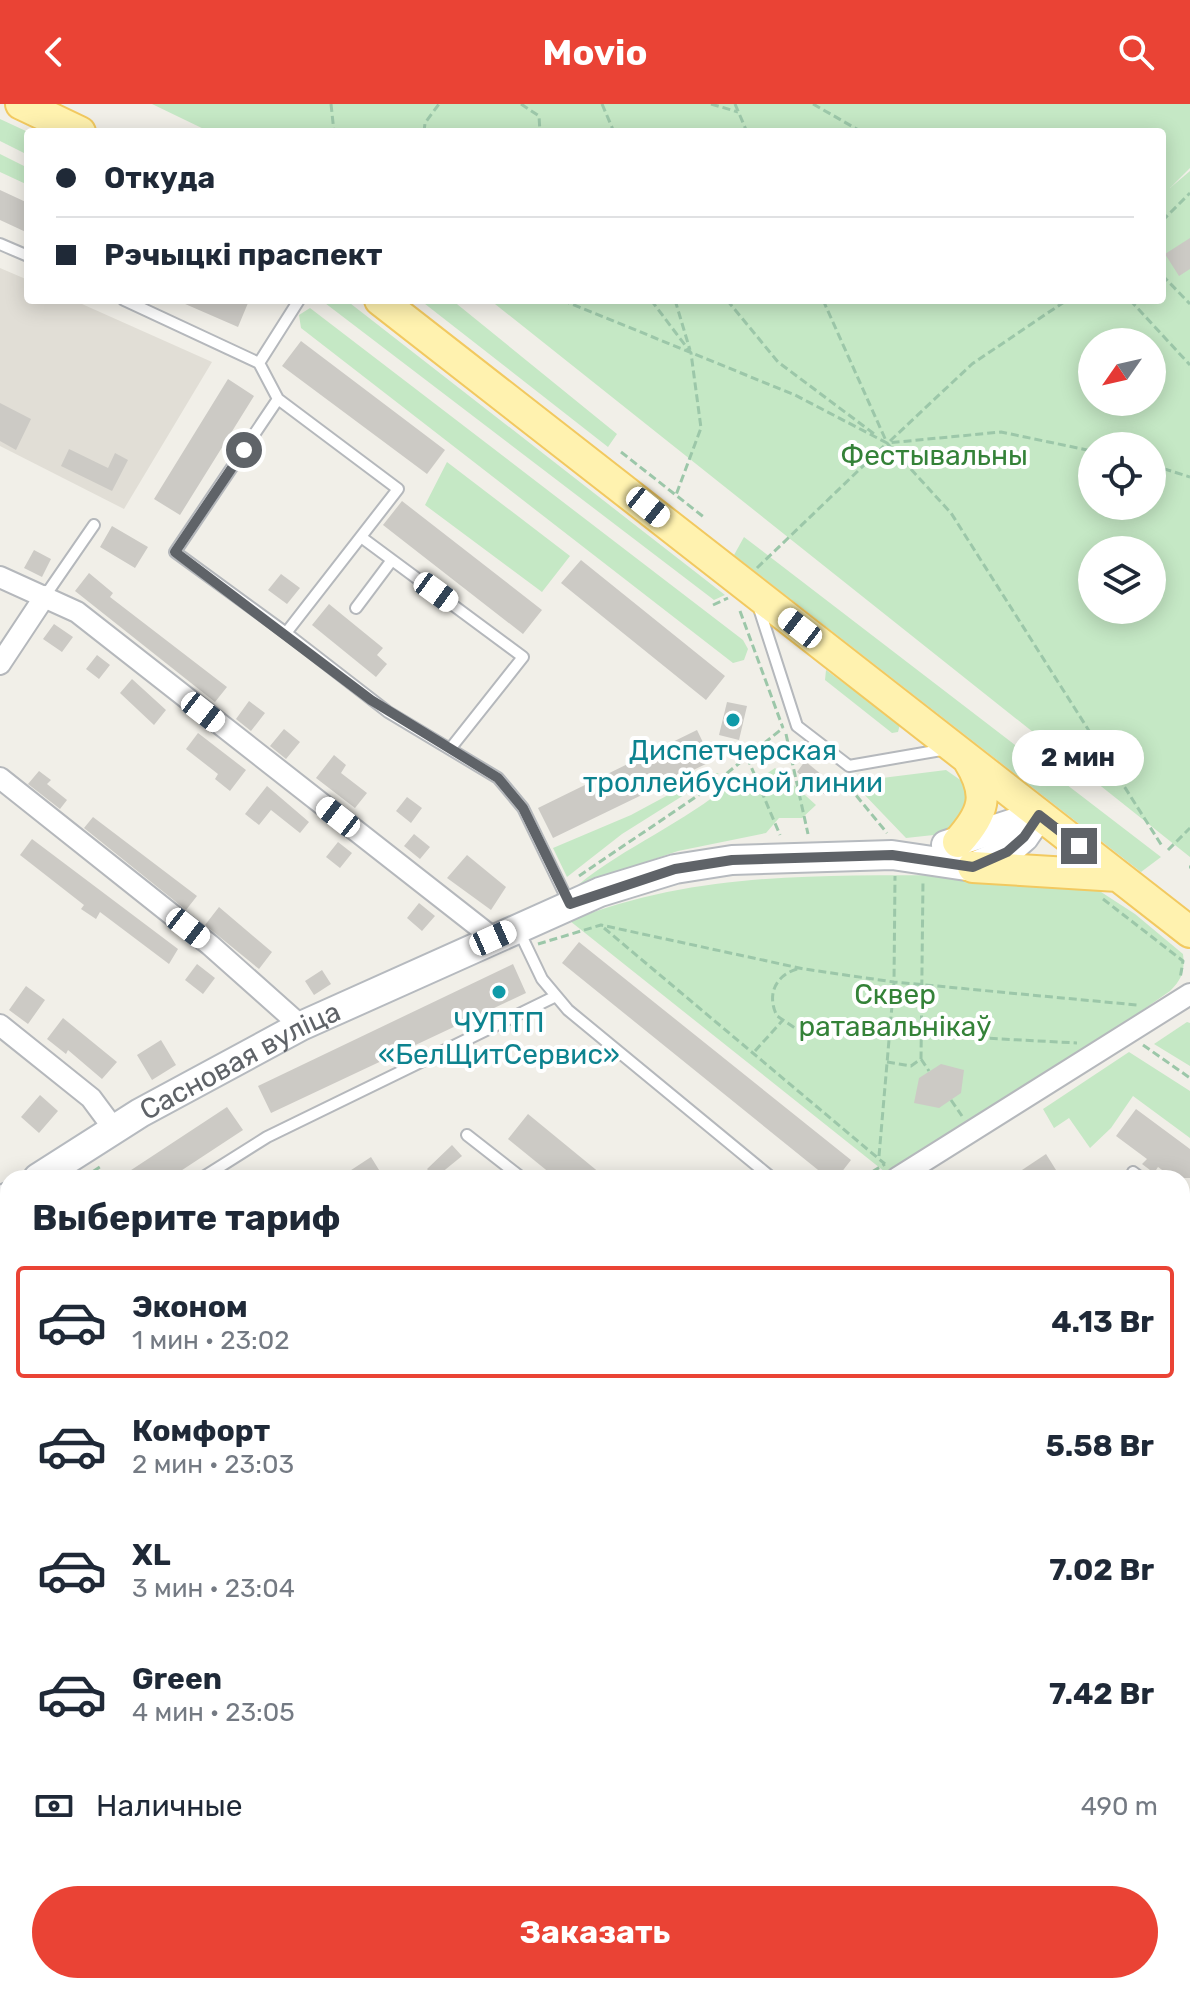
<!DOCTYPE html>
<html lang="ru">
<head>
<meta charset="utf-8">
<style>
  :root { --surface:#fff; --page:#f6f6f7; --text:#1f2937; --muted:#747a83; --line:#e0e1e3; --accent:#ea4335 }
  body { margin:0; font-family:Rubik,sans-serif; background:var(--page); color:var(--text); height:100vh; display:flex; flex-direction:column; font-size:30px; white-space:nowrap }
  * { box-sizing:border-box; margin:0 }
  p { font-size:26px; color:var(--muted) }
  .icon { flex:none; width:44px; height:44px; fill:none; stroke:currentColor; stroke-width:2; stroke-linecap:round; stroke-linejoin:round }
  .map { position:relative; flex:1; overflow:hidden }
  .panel { position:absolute; left:0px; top:1066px; width:1190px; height:824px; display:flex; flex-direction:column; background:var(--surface); border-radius:24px 24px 0 0; box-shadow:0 4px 20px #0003 }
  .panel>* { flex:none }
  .hud { position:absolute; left:24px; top:24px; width:1142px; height:176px; border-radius:8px; box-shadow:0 4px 20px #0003; display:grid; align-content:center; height:176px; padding:0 32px; background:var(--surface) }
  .needle { width:52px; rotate:236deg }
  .tools { position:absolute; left:1078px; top:224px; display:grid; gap:16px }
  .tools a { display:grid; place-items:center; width:88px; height:88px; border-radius:50%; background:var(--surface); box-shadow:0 4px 20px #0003; font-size:40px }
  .end { position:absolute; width:36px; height:36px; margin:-18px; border:10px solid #5f6368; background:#fff; box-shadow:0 0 0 4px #fff }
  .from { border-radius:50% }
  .bubble { position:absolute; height:56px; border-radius:28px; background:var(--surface); box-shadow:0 4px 20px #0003; font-size:26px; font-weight:700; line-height:56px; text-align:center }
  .car { position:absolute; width:24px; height:48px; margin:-24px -12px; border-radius:10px; box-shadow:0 0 6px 2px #0007; background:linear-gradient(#fff 24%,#345 0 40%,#fff 0 76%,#345 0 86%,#fff 0) }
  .hud b { display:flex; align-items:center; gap:28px; height:76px; font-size:30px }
  .hud b+b { border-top:2px solid var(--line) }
  .hud i { width:20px; height:20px; background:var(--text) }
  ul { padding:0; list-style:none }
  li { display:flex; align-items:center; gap:24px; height:112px; margin:0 16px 12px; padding:0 16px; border:4px solid transparent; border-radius:8px }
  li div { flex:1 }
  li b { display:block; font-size:30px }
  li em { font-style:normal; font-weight:700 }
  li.current { border-color:var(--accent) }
  li>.icon { width:72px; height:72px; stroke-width:1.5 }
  h2 { padding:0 32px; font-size:36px; line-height:96px }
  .pay { display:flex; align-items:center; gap:20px; height:88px; padding:0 32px; font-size:30px }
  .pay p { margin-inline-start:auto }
  .button { display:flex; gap:16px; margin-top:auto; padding:16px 32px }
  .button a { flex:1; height:92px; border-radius:48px; background:var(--accent); color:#fff; font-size:32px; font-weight:700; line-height:92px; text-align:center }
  header { display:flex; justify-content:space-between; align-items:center; height:104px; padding:0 32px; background:var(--accent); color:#fff; font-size:36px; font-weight:700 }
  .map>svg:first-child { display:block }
  .industrial { fill:#e0deda }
  .education { fill:#e1ded6 }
  .green { fill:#c5e8c5; fill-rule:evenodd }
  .building { fill:#cccac5 }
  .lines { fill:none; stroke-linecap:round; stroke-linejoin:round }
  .service-casing { stroke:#b5b8bc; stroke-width:14 }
  .minor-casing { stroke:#b5b8bc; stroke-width:24 }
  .secondary-casing { stroke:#b6babf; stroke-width:32 }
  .primary-casing { stroke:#f2c960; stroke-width:34 }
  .path { stroke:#9cc7a9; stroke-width:3; stroke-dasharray:8 4; stroke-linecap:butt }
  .service { stroke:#fff; stroke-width:10 }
  .minor { stroke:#fff; stroke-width:20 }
  .secondary { stroke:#fff; stroke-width:28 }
  .primary { stroke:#fff2af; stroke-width:30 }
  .route { stroke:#5f6368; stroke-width:10 }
  .culture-dot { fill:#0f9aa8; stroke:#fff; stroke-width:3 }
  .labels { text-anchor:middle; stroke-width:8; stroke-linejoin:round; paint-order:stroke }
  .park-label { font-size:28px; fill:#348238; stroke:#fff }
  .culture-label { font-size:28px; fill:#0d838f; stroke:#fff }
  .street-label { font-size:28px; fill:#5f6368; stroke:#fff }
</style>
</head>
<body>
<header><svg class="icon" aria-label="back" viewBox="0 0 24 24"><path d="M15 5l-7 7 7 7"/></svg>Movio<svg class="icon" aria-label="search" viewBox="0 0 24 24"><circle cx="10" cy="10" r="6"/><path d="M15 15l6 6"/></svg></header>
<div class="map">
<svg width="1190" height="1890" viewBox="0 0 1190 1890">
  <rect width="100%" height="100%" fill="#f1efe8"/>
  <!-- industrial -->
  <path class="industrial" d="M1190,1669V1890H1139L1141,1882H1182V1704Z"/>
  <!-- education -->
  <path class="education" d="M0,164L28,176V196H73L212,258L124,405L0,342Z
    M8,1269V1689L0,1677V1274Z
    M131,1882H769L760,1890H136Z"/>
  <!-- green -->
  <path class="green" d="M152,0H1190V64L1170,84L1190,67V753L490,196H1162V28H210ZM1092,238H1152V298H1092ZM1092,342H1152V402H1092ZM1092,446H1152V506H1092Z
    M0,15L28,28V51L0,37Z
    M0,50L28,64V81L0,68Z
    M321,196H346L725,491L714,496Z
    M420,196H452L617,330L608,343Z
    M310,204L743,536L748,545L744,556L733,559L301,224L299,211Z
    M447,358L570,452L542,488L425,401Z
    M744,433L1161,753L1141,768L734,451Z
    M826,566L900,620L898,628L892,629L825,576Z
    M775,664L816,701L802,714H779L766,729L678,747L578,781C626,742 684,719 731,679L742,687Z
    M946,666L969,682L970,707L952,729L906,734L858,684L882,674Z
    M709,669H719L622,730L567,773L553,744L631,711Z
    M950,771L1098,786L1135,810L1183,850C1185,867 1182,875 1170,887L1077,952L885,1068L570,817C696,767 817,772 950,771Z
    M1187,918L1190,919V962L1154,940Z
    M1129,948L1190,987V1034L1133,992L1111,1024L1090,1044L1069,1014L1054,1024L1043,1005Z"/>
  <!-- building -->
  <path class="building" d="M0,86L28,99V129L0,116Z
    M1190,134V165L1179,172L1165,150Z
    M176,196H240L248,199L238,223Z
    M301,237L445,346L427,370L282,262Z
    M228,275L254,292L180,411L154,395Z
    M0,299L31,315L16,346L0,337Z
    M69,345L108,364L115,349L128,356L112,387L61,362Z
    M402,397L542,506L523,530L383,421Z
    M112,422L148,443L135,464L100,443Z
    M34,446L51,455L42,473L24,464Z
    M581,456L725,572L706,596L561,479Z
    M89,469L113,489L110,493L227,583L215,598L75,487Z
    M281,470L300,484L287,500L268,486Z
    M329,500L383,544L377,551L387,560L376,573L312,521Z
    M54,520L73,533L62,548L43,535Z
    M97,551L110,561L99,575L86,565Z
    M132,575L166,606L154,621L120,589Z
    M249,597L265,609L251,627L236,615Z
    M727,598L747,602L739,636L719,631Z
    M284,625L300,638L286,655L270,642Z
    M697,626L712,657L553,734L538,704Z
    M198,629L246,666L230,687L215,675L218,670L186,645Z
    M334,651L346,661L341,669L367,689L355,704L316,674Z
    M805,657L833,680L825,691L797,668Z
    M39,667L51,676L47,680L67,696L60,705L28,680Z
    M267,682L309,718L300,729L271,706L259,721L245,710Z
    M407,693L422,704L411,719L396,707Z
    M93,713L197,792L186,806L84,724Z
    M414,730L430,743L420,755L404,742Z
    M32,735L178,845L169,860L100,808L96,815L81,805L84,801L20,751Z
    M338,738L352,749L340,764L326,753Z
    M467,751L506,783L491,806L447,774Z
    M419,799L435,812L422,827L407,814Z
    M219,803L272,848L259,865L205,821Z
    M579,838L851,1056L837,1074H828L562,859Z
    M197,860L215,874L203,890L185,876Z
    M513,860L526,889L271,1009L258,982Z
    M322,866L331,880L314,891L305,877Z
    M26,882L45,896L28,920L9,906Z
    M63,914L117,958L102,975L68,946L66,950L47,935Z
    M161,936L176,961L152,976L137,951Z
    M941,960L964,966L961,989L939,1004L914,999L919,974Z
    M40,991L58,1007L39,1029L21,1013Z
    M227,1003L243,1026L170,1074H119Z
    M1136,1005L1190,1045V1074H1173L1158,1063L1154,1069L1142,1060L1147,1055L1116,1032Z
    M528,1010L606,1074H556L508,1035Z
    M452,1041L462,1052L435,1074L427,1065Z
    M1046,1050L1061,1074H1010Z
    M371,1053L384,1074H339Z"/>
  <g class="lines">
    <!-- service casing -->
    <g class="service-casing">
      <path id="service" d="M0,140L28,152
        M124,196L259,259L278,295L175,448L286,529L398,385L278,295
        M259,259L299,196
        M361,433L523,553L450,645
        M45,492L94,421
        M758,501L797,622L849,662L947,645
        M356,504L392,456
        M286,529L388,608L498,674L523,704L569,799
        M519,827L542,875L568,906L772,1074
        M467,1031L522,1074
        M1133,1068L1141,1074
        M202,1074L267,1033L554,893
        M1182,1105L1190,1110
        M0,1203L8,1198
        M1182,1394L1190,1406
        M0,1647L8,1642
        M443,1882L448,1890
        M463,1890L476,1882"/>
    </g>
    <!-- minor casing -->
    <g class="minor-casing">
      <path id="minor" d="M0,473L77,508L493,834
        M0,560L45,492
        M0,674L210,841L301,922
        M0,921L91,994L114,1025
        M897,1074L1190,890"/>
    </g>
    <!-- secondary casing -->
    <g class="secondary-casing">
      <g id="secondary">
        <path d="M946,741L1039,711"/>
        <path id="s1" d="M38,1074L140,1009L301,922L600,788L675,765L732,756L892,751L973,763L1007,748L1024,733L1039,711"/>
        <path d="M0,1098L8,1093"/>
      </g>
    </g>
    <!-- primary casing -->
    <g class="primary-casing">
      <path id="primary" d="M21,0L80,28
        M380,196L1190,828
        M958,738C984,709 990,691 969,657
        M973,763L1118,772"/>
    </g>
    <!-- path -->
    <path class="path" d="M331,0L334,28
      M521,0L539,12L540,28
      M602,0L614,28
      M711,0L738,8
      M735,0L747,28
      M813,0L862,28
      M424,28L425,19L439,0
      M1162,117L1190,89
      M1162,171L1190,200
      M562,196L795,291L887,339L1001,328L1092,347
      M651,196L691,249L701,324L676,391
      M675,196L690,246
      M727,196L778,258L877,332
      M823,196L887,339L951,409L1162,742
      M1130,196L1190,261
      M890,337L972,260L1067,196
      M621,348L705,414
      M1152,361L1190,373
      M757,464L887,339
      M713,501L728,494
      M740,507L783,624
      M786,630L808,730
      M747,653L780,731
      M841,673L887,729
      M1168,746L1190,724
      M1189,763H1190
      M579,772L706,686L783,624
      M1103,795L1183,857L1180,875
      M604,824L885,1060
      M538,840L601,821L804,865L894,878L1137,901
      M797,865C774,872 767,892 777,912L795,924L1077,939
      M1143,941L1190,974
      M755,947L782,917
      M921,955L929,967
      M887,958L911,962L921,955L923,776
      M951,996L962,1012
      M879,1052L894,878L895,772
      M83,1074L103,1061
      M862,1074L885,1060
      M0,1128L8,1123"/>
    <!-- service -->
    <use href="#service" class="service"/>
    <!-- minor -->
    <use href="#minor" class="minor"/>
    <!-- secondary -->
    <use href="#secondary" class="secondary"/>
    <!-- primary -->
    <use href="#primary" class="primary"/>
  </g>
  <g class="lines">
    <!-- route -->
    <path class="route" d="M244,346L175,448L371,596L498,674L523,704L570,800L675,765L732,756L892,751L973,763L1007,748L1024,733L1039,711L1079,742"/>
  </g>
  <!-- markers -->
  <g class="culture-dot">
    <circle cx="733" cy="616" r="8"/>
    <circle cx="499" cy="888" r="8"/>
  </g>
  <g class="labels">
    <!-- park labels -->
    <g class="park-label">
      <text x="934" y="361">Фестывальны</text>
      <text x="895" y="900">Сквер<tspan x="895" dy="32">ратавальнікаў</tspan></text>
    </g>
    <!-- culture labels -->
    <g class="culture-label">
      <text x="733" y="656">Диспетчерская<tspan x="733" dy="32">троллейбусной линии</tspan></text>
      <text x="499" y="928">ЧУПТП<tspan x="499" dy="32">«БелЩитСервис»</tspan></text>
    </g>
    <!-- street labels -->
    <g class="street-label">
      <text dy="10" stroke="none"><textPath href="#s1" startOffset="234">Сасновая вуліца</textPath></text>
    </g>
  </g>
</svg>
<div class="tools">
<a><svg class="needle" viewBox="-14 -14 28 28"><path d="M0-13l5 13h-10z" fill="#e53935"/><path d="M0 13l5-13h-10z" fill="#747a83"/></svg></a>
<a><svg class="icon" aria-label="locate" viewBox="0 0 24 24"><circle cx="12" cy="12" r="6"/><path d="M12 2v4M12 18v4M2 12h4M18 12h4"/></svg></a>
<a><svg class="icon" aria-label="layers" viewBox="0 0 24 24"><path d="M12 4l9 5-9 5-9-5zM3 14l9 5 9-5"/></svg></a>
</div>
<i class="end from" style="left:244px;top:346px"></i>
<i class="end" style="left:1079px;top:742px"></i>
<div class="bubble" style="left:1012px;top:626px;width:132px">2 мин</div>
<i class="car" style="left:648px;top:403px;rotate:129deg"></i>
<i class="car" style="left:436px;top:488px;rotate:126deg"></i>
<i class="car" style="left:800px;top:524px;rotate:308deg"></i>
<i class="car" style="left:203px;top:608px;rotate:128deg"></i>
<i class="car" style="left:338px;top:713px;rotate:308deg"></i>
<i class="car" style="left:188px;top:824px;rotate:128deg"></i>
<i class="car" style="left:493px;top:834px;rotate:66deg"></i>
<div class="hud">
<b><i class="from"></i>Откуда</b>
<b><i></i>Рэчыцкі праспект</b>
</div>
<section class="panel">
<h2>Выберите тариф</h2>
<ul>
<li class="current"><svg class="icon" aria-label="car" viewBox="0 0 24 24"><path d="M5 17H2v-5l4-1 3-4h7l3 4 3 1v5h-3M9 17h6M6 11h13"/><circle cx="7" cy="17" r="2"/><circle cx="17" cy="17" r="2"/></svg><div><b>Эконом</b><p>1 мин · 23:02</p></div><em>4.13 Br</em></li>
<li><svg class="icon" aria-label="car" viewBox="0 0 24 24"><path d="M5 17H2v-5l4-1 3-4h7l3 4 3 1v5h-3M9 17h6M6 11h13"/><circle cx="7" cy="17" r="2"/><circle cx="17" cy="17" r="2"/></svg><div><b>Комфорт</b><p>2 мин · 23:03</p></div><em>5.58 Br</em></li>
<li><svg class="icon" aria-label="car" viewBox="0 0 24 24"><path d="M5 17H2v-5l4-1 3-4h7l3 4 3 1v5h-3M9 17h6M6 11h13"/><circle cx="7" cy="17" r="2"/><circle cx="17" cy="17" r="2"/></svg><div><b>XL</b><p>3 мин · 23:04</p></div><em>7.02 Br</em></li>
<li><svg class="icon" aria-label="car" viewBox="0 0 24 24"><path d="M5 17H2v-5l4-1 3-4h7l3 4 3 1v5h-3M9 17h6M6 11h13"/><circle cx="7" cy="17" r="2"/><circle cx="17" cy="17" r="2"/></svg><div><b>Green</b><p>4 мин · 23:05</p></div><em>7.42 Br</em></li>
</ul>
<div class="pay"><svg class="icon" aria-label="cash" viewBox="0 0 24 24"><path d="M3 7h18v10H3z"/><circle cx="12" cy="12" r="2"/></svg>Наличные<p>490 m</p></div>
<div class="button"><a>Заказать</a></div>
</section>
</div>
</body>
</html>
